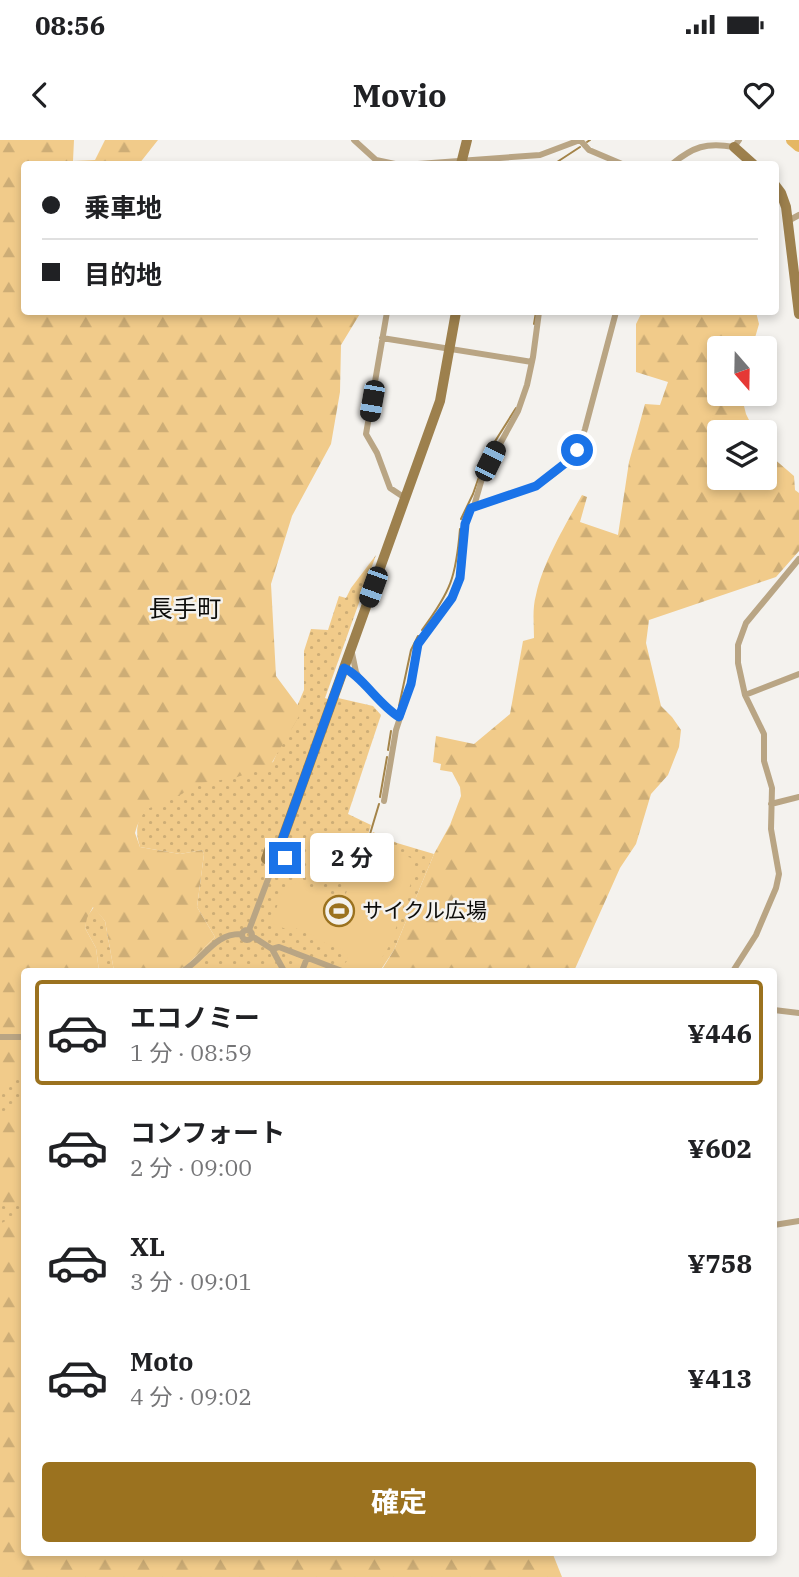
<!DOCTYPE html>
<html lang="ja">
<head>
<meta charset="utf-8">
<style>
  :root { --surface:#fff; --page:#f2f2f2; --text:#202124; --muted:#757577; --line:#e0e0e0; --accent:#9b721f }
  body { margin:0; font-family:"IBM Plex Serif","Noto Sans JP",serif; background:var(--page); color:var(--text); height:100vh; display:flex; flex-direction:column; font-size:26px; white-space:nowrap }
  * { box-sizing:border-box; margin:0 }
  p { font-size:23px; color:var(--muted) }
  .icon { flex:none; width:38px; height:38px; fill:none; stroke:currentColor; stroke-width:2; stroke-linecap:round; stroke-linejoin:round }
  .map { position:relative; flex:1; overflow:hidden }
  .panel { position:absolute; left:21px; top:828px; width:756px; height:588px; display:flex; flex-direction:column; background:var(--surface); border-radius:7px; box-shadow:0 4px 10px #0003 }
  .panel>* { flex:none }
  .guide { position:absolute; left:21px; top:21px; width:758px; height:154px; border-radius:7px; box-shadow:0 4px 10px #0003; display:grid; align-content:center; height:154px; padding:0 21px; background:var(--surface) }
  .needle { width:46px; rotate:160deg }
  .controls { position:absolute; left:707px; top:196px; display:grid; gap:14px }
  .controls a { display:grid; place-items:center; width:70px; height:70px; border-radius:7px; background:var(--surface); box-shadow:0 4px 10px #0003; font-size:35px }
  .end { position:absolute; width:32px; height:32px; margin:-16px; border:9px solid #1a73e8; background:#fff; box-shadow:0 0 0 4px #fff }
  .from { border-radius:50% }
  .bubble { position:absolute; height:49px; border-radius:7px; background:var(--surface); box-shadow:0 4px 10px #0003; font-size:23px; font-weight:700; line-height:49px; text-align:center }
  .car { position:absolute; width:21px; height:42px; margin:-21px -10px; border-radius:9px; box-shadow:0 0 5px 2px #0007; background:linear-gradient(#222 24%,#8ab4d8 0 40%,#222 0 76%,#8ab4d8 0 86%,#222 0) }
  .guide b { display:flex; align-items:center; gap:24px; height:66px; font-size:26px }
  .guide b+b { border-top:2px solid var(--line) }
  .guide i { width:18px; height:18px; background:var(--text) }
  ul { padding:12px 0 0; list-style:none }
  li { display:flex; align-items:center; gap:21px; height:105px; margin:0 14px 10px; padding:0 7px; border:4px solid transparent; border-radius:7px }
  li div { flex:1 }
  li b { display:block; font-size:26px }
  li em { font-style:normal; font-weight:700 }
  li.selected { border-color:var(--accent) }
  li>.icon { width:63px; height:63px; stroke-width:1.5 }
  .button { display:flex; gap:14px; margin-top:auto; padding:14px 21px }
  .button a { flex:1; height:80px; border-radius:7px; background:var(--accent); color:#fff; font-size:28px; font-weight:700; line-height:80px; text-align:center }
  .status { display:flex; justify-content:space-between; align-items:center; height:49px; padding:0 35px; background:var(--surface); direction:ltr }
  .status svg { height:19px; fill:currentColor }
  header { display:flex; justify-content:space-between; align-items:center; height:91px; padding:0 21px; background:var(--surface); font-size:32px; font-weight:700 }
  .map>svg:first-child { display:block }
  .grass { fill:url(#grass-dots) }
  .forest { fill:url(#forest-firs) }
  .garden { fill:#f1cb8a }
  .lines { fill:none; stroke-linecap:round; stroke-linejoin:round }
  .stream { stroke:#a48449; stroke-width:2 }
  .river { stroke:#e5b764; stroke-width:12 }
  .street { stroke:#b9a584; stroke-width:6 }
  .secondary { stroke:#9d804d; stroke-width:10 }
  .route { stroke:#1a73e8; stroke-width:9 }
  .labels { text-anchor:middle; stroke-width:5; stroke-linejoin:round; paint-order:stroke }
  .poi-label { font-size:21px; fill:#0d0d0b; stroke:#f4f2ee; text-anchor:start }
  .quarter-label { font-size:24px; fill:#0d0d0b; stroke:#f4f2ee }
</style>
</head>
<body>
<div class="status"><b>08:56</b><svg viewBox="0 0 49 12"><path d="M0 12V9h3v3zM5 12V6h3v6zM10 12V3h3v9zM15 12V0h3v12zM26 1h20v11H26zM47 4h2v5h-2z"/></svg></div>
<header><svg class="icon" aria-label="back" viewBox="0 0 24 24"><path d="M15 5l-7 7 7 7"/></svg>Movio<svg class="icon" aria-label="heart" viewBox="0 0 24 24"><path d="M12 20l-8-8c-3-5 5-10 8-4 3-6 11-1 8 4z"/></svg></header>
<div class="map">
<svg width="799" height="1437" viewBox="0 0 799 1437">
  <defs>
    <pattern id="grass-dots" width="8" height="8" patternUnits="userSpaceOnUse" patternTransform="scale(1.75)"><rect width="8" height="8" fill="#f1cb8a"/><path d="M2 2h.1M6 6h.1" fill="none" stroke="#cdad76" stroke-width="1.8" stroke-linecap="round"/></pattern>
    <pattern id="forest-firs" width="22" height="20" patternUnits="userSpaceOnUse" patternTransform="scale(1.75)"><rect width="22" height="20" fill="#f1cb8a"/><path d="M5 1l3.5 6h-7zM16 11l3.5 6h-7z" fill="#cdad76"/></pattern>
  </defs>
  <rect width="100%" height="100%" fill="#f4f2ee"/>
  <!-- grass -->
  <path class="grass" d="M376,415L325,558L336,562L338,558L373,566L381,575L348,674L371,685L368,695L371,696L373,692L397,703L434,714L394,810L380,831H175L186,826L215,797L197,767L204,714L202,710L180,714L140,707C131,681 145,669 161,650L245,631L273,622L304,550V511L311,489L328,490L339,456L346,458L351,448Z
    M94,767L105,781L114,831H99L96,808L85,788L86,778Z
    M24,879V1073L0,1087V890Z"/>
  <!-- forest -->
  <path class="forest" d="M0,0H74L73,21L95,20L105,0H158L139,24H24V172H361L341,205L340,252L331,304L292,376L271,444L276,536L302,571L270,626L234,638L195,644L182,654L145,670L137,686L135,693L140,707L180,714L202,710L204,714L197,767L215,797L186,826L175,831H114L105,781L93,767L87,778L85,788L96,808L99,831H24V933L0,951Z
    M642,172H756L759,184L752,208H719V254H741L746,274L753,288L746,292H719V338H765V311L794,336L795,350L799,353V411L776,437L649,480L646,503L661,566L672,577L681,590L679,607L668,635L651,654L636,704L620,728L574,831H381L394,810L434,714L450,685L461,656L460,647L452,632L440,630L441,624L433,622L436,596L474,604L510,574L523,501L534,498C534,484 532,469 536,455C543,422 566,384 582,355L587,357L580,382L618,395L629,322L645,264L660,265L668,242L636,232V184Z
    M15,964L24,973V1059L15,1064L0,1063V974Z
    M24,1071V1412H552L562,1437H0V1084Z"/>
  <!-- garden -->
  <path class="garden" d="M365,700L411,718L416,728L391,803L374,831H348L335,826H342L347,821L348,815L344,810L314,799V796L295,788L293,792L271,783L283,750L297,742L344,759Z"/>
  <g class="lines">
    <!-- stream -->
    <path class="stream" d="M587,2L590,0
      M554,24L580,7
      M534,184L536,172
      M461,379L473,354L487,314L516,268
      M422,490C451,451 456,437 460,389
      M399,566L411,510L418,496
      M388,610L391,591
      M380,657L387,617
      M370,694L379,664"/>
    <!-- river -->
    <path class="river" d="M792,0L799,6"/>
    <!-- street -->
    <path class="street" d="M354,0L376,20L395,24
      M580,0L589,10L622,24
      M418,24L540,15L580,0
      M672,24C693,7 706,2 734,7L739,0
      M788,81L799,75
      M387,172L366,294L377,313L390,348L405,358
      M382,198L532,222
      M474,366L483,335L518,271L527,245L533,217L539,172
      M344,528L350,531L362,543L356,532L352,513
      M362,543L385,567L399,577
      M745,555L799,534
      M384,661L396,590L411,544L416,509L454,453L462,429L465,384L470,371L474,366C521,352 569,342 585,289L616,172
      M771,664L799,657
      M242 795a5 5 0 1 1 10 0a5 5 0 1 1-10 0Z
      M249,790L273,726
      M252,796L272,809L284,831
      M272,809L279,807L342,831
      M183,831C205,818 214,793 242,794
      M302,831L307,818
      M733,831L756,795L776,748L779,734L771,689L772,648L764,621V594L745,555L738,523V505L746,483L799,419
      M774,870L799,873
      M0,897H24
      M774,1085L799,1081"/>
    <!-- secondary -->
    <path class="secondary" d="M734,7L753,24
      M461,24L467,0
      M775,45L781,53L786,67L799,174
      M274,706C288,705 286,716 282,725L266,719L269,710Z
      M280,706L440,261L456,172"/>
  </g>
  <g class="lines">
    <!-- route -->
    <path class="route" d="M285,718V710L280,706L344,528C362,536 379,565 399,577L411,544L418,504L452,458L460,438L465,384L471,368L536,346L572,318L577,310"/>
  </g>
  <!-- icons -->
  <defs>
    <g id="stadium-ring" transform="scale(1.575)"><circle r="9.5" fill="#f4f2ee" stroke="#9b721f" stroke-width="1.5"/><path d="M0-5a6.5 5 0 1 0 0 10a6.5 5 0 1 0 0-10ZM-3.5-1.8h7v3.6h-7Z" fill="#9b721f"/></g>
  </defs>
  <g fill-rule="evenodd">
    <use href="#stadium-ring" x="339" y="771"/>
  </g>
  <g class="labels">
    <!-- poi labels -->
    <g class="poi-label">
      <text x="362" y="778">サイクル広場</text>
    </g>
    <!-- quarter labels -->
    <g class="quarter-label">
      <text x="185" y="477">長手町</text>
    </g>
  </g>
</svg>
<div class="controls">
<a><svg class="needle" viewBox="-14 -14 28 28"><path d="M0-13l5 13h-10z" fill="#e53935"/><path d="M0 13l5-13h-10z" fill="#757577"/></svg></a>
<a><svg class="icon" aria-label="layers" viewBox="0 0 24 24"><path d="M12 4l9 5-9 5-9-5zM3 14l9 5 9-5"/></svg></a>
</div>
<i class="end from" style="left:577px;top:310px"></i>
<i class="end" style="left:285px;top:718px"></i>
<div class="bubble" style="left:310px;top:693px;width:84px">2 分</div>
<i class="car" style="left:372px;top:261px;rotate:190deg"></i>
<i class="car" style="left:490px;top:321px;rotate:26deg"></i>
<i class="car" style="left:373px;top:447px;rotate:200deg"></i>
<div class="guide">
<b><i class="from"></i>乗車地</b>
<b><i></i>目的地</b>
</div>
<section class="panel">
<ul>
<li class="selected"><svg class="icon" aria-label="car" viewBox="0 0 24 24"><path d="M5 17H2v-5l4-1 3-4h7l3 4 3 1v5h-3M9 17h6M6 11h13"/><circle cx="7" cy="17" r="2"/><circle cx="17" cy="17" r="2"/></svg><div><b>エコノミー</b><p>1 分 · 08:59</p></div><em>¥446</em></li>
<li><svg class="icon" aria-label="car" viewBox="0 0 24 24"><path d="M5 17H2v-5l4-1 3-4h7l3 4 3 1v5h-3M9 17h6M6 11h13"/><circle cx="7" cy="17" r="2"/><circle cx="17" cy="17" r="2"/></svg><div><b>コンフォート</b><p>2 分 · 09:00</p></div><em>¥602</em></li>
<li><svg class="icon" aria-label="car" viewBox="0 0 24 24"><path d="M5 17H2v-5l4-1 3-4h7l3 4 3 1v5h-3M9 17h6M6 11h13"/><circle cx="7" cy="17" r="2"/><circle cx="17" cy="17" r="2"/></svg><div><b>XL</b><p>3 分 · 09:01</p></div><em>¥758</em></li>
<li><svg class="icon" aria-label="car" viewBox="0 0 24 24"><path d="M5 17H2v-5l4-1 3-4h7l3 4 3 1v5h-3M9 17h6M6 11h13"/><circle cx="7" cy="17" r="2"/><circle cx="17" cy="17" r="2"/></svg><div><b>Moto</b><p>4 分 · 09:02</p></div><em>¥413</em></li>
</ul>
<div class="button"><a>確定</a></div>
</section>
</div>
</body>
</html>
